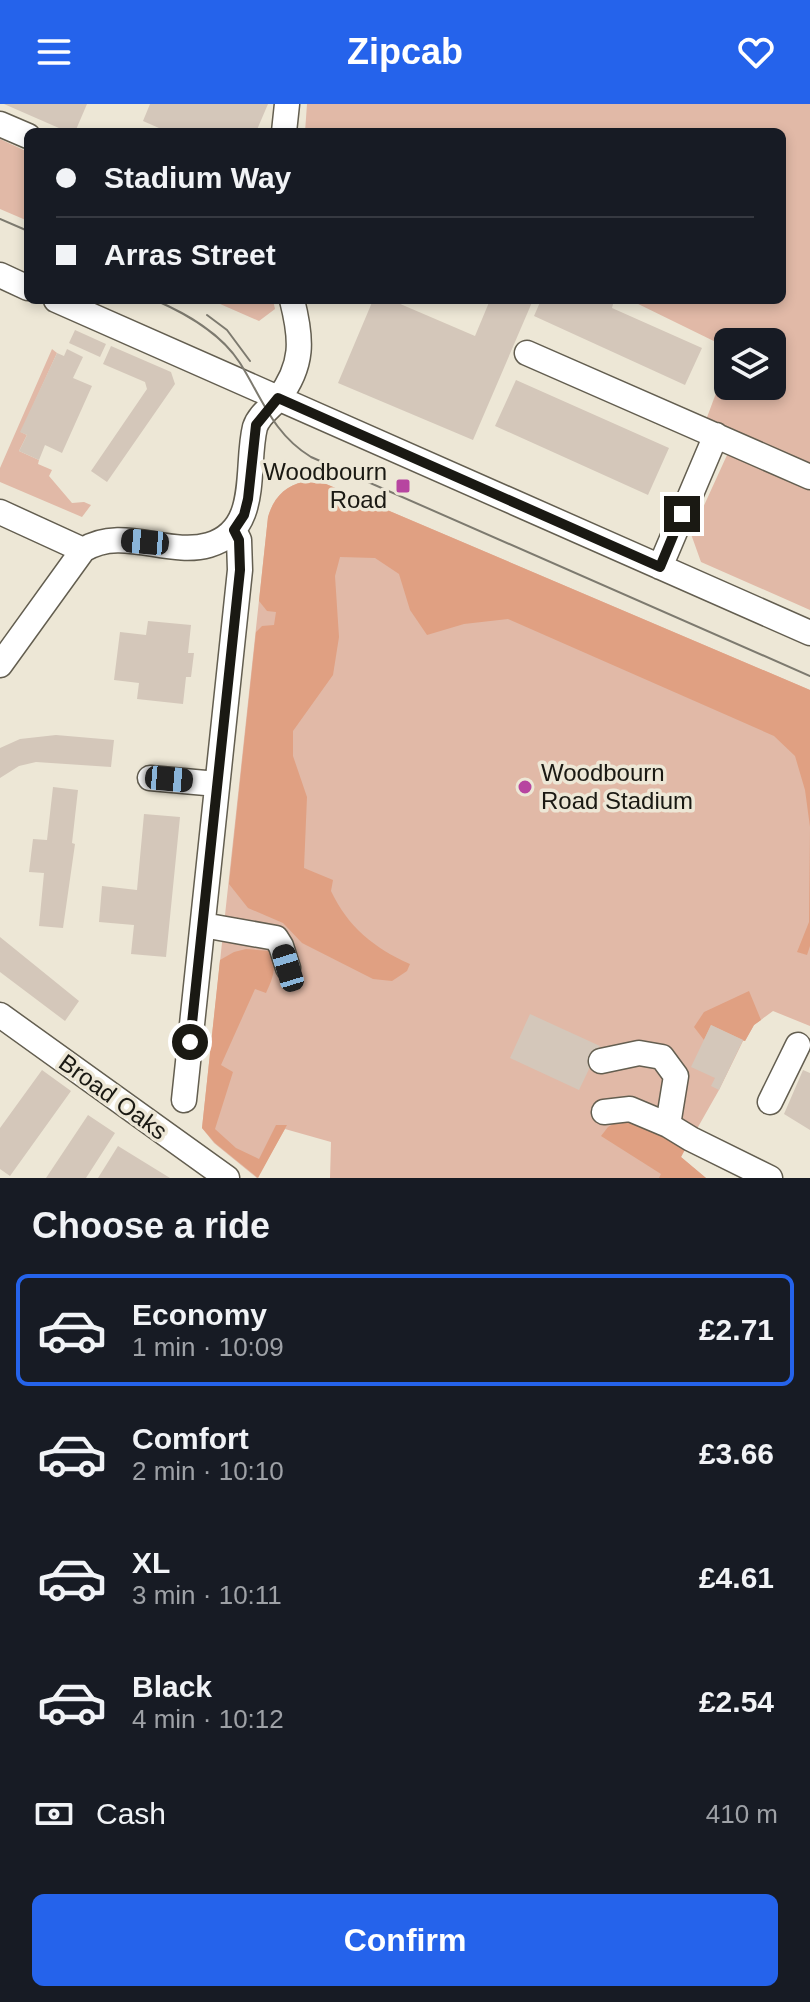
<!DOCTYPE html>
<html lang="en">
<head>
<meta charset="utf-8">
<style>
  :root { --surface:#171b24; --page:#20242c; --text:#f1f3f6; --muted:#9ea1a6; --line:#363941; --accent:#2563eb }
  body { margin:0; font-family:Arial,sans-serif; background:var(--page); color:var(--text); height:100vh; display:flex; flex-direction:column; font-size:30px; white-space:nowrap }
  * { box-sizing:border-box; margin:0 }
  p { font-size:26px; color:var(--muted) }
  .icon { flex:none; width:44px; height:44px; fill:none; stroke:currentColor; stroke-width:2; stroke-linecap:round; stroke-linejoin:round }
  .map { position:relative; height:1074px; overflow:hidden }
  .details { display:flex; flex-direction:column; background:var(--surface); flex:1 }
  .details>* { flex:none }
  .hud { position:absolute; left:24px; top:24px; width:762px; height:176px; border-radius:12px; box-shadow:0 4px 12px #0003; display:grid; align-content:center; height:176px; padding:0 32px; background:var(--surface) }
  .fabs { position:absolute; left:714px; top:224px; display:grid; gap:16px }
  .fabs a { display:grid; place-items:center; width:72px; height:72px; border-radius:12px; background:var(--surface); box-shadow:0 4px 12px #0003; font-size:40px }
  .end { position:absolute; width:36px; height:36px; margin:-18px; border:10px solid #1a1913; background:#fff; box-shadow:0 0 0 4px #fff }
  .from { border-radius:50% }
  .car { position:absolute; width:24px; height:48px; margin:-24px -12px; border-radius:10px; box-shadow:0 0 6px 2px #0007; background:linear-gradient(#222 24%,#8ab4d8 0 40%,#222 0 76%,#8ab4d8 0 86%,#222 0) }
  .hud b { display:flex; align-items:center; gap:28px; height:76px; font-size:30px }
  .hud b+b { border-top:2px solid var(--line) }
  .hud i { width:20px; height:20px; background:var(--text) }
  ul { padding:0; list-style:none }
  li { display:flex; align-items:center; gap:24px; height:112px; margin:0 16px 12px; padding:0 16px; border:4px solid transparent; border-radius:12px }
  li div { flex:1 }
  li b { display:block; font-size:30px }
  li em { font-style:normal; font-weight:600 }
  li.selected { border-color:var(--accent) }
  li>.icon { width:72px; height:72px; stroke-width:1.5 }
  h2 { padding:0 32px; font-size:36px; line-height:96px }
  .pay { display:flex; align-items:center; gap:20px; height:88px; padding:0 32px; font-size:30px }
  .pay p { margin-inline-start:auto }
  .action { display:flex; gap:16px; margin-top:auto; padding:16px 32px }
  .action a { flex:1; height:92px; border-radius:12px; background:var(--accent); color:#fff; font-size:32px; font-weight:600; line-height:92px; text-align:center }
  header { display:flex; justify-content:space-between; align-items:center; height:104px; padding:0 32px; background:var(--accent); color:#fff; font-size:36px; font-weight:600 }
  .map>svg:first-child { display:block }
  .green { fill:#e1b9a7 }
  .forest { fill:#e0a082 }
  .building { fill:#d4c7ba }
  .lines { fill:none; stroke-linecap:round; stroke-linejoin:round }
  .minor-casing { stroke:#635e50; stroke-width:27 }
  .minor { stroke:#fff; stroke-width:24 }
  .tram { stroke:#7d7a6f; stroke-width:2 }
  .route { stroke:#1a1913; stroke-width:10 }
  .poi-dot { fill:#b745a0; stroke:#ede7d6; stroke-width:3 }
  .labels { text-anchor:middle; stroke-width:7; stroke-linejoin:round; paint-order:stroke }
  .poi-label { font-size:24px; fill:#1a1913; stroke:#ede7d6; text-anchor:end }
  .street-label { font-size:24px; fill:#1a1913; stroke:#ede7d6 }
</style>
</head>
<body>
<header><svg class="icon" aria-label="menu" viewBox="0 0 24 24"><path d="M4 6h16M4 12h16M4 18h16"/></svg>Zipcab<svg class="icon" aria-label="heart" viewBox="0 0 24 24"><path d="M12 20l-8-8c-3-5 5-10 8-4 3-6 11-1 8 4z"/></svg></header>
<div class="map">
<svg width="810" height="1074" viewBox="0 0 810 1074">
  <rect width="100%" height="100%" fill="#ede7d6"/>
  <!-- green -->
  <path class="green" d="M307,0H810V506L701,458L691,430L738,327L706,316L728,257V282H772V238H728V244L630,196H782V28H305Z
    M0,35L28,48V117L0,105Z
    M211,196H273L275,205L259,217Z
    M52,245L57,249L21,328L27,331L19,347L39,356L38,360L52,366L49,372L72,399L84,398L91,401L82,413L0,378V364Z
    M304,378L326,380L810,586V922L773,907L754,921L745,937H743L719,986L681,1053L706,1074H330L331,1038L285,1025L257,1074L214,1039L202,1024L268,413C273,395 285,381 304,378Z"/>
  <!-- forest -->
  <path class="forest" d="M304,378L326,380L810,586V842L807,851L797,848L809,818L810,723L805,686L795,652L774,632L508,515L464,520L427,531L410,506L399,470L375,454L340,453L335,472L339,533L333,571L293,627V652L307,693L304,764L333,776L331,787C348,823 374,844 410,860L407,867L392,877L373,875L302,839L283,819L248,804L229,780L256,528L262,522L274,521L276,508L267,507L259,497L268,413C273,395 285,381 304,378Z
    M246,845L269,847C278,862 273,874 266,889L255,885L221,961L233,968L215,1025L236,1044L259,1055L276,1021H287L258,1074L215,1039L202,1024L220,856L234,848Z
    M749,887L761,916L754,921L745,937L711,921L704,936L694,923L704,908Z
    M621,1015H639L686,1043L681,1053L706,1074H659L661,1070L601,1032L608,1023Z"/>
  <!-- building -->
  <path class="building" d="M4,0H87L75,28H68Z
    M150,0H268L256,28H168L143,17Z
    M373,196H391L475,232L490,196H533L473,336L338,279Z
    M541,196H614L612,204L702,244L685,281L534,212Z
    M75,226L106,240L100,253L69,239Z
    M111,242L171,268L175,280L107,378L91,367L147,285L145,278L103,260Z
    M67,245L83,253L73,274L92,282L62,349L45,341L39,356L19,347L27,331L20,328L57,249L64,252Z
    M516,276L669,344L648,391L495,322Z
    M148,517L191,521L188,549H194L191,573H186L183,600L137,595L139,579L114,576L120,528L146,531Z
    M56,631L114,636L111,663L36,658L19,662L0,674V644L20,635Z
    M53,683L78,686L72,739L75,740L63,824L39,822L44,769L29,768L33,735L47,736Z
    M144,710L180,713L166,853L131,850L134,821L99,818L102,782L137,786Z
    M0,833L79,897L65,917L0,868Z
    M530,910L600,942L579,986L510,954Z
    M711,921L743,936L719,986L711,982L715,974L691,963Z
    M42,966L71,987L10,1072L0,1065V1024Z
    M803,966L810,969V1026L784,1010Z
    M88,1011L115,1029L86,1074H46Z
    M118,1042L170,1074H98Z"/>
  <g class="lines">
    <!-- minor casing -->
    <g class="minor-casing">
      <path id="minor" d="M0,20L28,32
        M284,28L287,0
        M0,171L28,184
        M56,196L810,529
        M527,249L810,373
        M0,408L83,446
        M660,463L716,331
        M0,561L83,446C122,421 168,453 209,441C261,426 245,363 255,323C259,311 270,304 278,295C304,261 302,235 292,196
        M150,674L217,680
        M203,821L276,834L281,842L288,864
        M0,911L227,1074
        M601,957L639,949L662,953L676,972L668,1021
        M184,996L240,466L239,436L234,426
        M770,998L798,941
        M604,1008L630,1005L668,1021L691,1035L770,1074"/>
    </g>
    <!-- minor -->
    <use href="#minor" class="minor"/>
    <!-- tram -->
    <path class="tram" d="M0,115L28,127
      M155,196C187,210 221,229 240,259C262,294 273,330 311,353L810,572
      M207,211L227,226L250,257"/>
  </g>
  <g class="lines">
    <!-- route -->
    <path class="route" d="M190,938L240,466L239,436L234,426L244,411L248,395L256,321L278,294L660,463L682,410"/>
  </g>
  <!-- markers -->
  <g class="poi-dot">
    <rect x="395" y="374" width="16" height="16" rx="4"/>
    <circle cx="525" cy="683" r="8"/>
  </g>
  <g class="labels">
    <!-- poi labels -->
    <g class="poi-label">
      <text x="387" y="376">Woodbourn<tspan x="387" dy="28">Road</tspan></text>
      <text x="541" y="677" text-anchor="start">Woodbourn<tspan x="541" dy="28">Road Stadium</tspan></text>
    </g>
    <!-- street labels -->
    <g class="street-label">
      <text transform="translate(113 993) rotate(36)" y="8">Broad Oaks</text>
    </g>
  </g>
</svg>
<div class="fabs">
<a><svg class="icon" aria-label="layers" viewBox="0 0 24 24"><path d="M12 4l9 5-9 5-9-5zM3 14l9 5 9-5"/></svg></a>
</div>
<i class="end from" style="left:190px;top:938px"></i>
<i class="end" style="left:682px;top:410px"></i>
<i class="car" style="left:145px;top:438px;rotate:275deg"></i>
<i class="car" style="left:169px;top:675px;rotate:95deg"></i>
<i class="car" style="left:288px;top:864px;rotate:343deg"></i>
<div class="hud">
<b><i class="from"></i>Stadium Way</b>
<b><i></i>Arras Street</b>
</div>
</div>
<section class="details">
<h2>Choose a ride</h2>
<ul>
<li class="selected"><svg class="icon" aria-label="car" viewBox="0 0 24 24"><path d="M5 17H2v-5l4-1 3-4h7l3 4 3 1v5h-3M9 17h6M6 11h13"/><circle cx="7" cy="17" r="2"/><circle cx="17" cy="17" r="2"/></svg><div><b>Economy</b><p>1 min · 10:09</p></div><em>£2.71</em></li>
<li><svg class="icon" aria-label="car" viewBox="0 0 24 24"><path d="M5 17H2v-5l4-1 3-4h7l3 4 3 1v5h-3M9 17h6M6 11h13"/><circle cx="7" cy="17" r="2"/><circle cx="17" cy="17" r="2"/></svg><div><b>Comfort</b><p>2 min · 10:10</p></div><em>£3.66</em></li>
<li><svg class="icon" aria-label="car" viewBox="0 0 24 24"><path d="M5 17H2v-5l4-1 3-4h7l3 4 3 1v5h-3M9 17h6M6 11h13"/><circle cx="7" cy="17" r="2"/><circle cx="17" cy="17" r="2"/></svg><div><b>XL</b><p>3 min · 10:11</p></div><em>£4.61</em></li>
<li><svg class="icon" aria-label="car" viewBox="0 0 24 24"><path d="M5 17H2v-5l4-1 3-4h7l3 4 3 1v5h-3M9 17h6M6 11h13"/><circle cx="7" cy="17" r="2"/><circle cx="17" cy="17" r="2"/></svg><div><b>Black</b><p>4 min · 10:12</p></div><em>£2.54</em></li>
</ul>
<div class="pay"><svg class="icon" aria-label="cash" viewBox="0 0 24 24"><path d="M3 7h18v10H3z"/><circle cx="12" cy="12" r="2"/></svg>Cash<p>410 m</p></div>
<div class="action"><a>Confirm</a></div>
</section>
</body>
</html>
